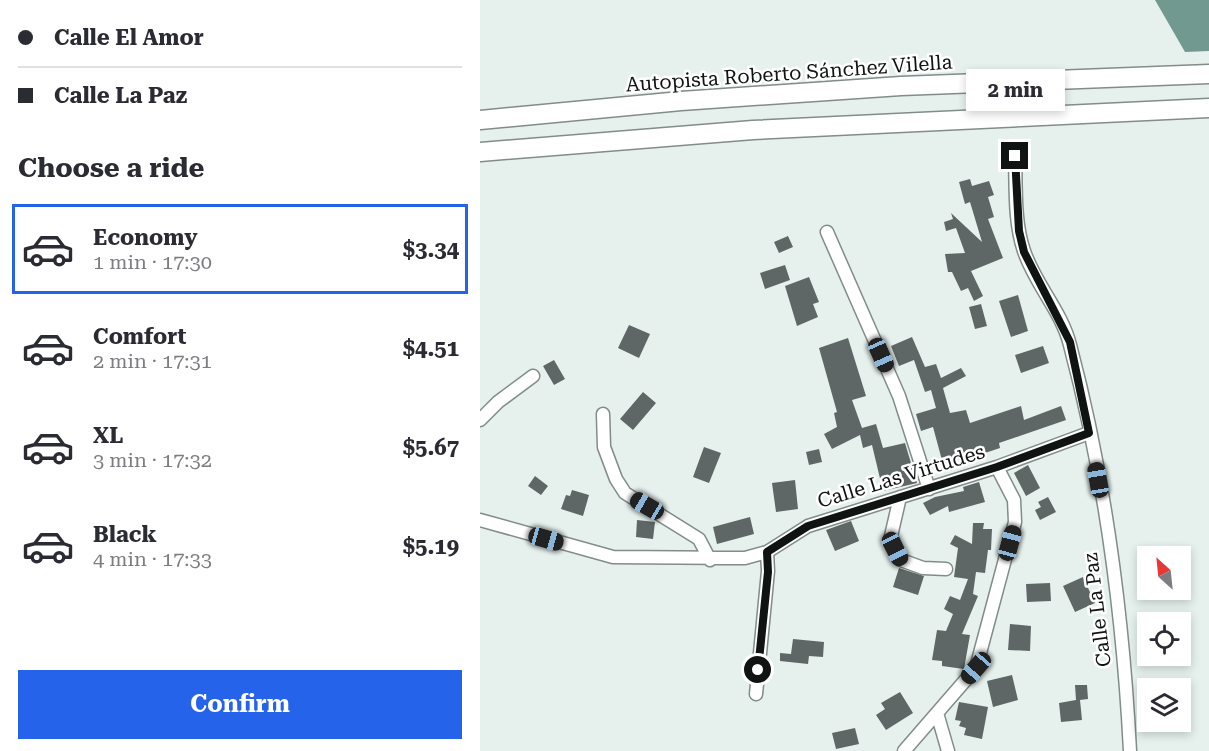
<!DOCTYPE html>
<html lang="en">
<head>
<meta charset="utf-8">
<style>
  :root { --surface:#fff; --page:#f7f7f7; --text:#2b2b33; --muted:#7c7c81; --line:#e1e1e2; --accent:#2563eb }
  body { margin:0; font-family:"Roboto Serif",serif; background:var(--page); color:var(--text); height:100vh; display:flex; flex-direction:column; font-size:22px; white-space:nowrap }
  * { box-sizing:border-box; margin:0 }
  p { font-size:20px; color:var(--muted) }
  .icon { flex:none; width:33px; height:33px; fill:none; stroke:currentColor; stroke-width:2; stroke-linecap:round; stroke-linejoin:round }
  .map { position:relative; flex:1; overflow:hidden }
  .panel { display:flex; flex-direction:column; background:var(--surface); width:480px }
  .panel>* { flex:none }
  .hud { display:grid; align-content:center; height:132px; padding:0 18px; background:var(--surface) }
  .needle { width:39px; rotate:333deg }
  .fabs { position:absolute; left:657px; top:546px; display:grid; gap:12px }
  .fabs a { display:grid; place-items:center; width:54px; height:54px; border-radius:0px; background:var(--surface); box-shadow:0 3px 9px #0003; font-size:30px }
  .end { position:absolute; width:27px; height:27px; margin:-14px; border:8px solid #0f1312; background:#fff; box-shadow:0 0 0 3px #fff }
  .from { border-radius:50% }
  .bubble { position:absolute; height:42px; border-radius:0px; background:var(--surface); box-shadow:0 3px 9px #0003; font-size:20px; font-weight:700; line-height:42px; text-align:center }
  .car { position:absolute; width:18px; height:36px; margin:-18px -9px; border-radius:8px; box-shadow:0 0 4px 2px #0007; background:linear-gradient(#222 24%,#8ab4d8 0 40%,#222 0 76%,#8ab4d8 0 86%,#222 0) }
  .hud b { display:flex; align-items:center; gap:21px; height:57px; font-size:22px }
  .hud b+b { border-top:2px solid var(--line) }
  .hud i { width:15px; height:15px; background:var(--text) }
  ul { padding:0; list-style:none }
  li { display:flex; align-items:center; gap:18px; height:90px; margin:0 12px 9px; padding:0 6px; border:3px solid transparent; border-radius:0px }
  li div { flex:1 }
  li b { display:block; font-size:22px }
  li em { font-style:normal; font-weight:700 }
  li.on { border-color:var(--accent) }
  li>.icon { width:54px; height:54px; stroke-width:1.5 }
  h2 { padding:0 18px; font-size:27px; line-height:72px }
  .cta { display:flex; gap:12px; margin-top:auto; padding:12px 18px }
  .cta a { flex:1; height:69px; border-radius:0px; background:var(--accent); color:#fff; font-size:24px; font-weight:700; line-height:69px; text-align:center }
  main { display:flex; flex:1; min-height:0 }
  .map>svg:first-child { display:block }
  .water { fill:#729990 }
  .building { fill:#5e6765 }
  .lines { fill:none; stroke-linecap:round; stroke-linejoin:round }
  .minor-casing { stroke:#828c89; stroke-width:15 }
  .highway-casing { stroke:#828c89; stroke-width:21 }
  .minor { stroke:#fff; stroke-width:12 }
  .highway { stroke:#fff; stroke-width:18 }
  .route { stroke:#0f1312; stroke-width:8 }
  .labels { text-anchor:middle; stroke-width:5; stroke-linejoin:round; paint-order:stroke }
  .street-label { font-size:20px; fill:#0f1312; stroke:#fff }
</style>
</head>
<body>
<main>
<section class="panel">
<div class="hud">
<b><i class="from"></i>Calle El Amor</b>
<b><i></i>Calle La Paz</b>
</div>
<h2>Choose a ride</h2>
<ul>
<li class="on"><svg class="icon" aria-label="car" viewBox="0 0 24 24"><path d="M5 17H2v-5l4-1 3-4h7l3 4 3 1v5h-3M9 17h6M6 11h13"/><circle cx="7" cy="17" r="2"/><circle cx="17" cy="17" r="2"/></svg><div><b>Economy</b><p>1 min · 17:30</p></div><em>$3.34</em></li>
<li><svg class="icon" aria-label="car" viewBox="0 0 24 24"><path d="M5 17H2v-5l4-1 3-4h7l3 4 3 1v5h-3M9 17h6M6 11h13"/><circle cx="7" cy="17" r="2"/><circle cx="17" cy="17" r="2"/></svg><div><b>Comfort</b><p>2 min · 17:31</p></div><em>$4.51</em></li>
<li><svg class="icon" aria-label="car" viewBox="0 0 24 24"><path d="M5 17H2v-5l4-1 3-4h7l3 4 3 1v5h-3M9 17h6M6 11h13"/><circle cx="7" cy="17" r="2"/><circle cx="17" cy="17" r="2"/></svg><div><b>XL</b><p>3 min · 17:32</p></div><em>$5.67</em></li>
<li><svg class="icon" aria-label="car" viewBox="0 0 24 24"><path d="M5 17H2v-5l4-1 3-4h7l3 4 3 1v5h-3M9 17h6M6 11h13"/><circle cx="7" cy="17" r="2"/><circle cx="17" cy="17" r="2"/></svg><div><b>Black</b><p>4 min · 17:33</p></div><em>$5.19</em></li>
</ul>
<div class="cta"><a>Confirm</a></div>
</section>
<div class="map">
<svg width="729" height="751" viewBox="0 0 729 751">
  <rect width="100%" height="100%" fill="#e6f1ee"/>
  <!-- water -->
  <path class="water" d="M675,0H729V51L705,52Z"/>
  <!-- building -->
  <path class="building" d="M490,179L492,186L509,181L514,195L508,197L514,217L508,219L523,258L491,271L503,296L494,301L488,288L481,291L472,272H468L465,254L485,253L476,228L466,231L464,222L473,219L471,213L502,242L490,202L485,204L479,182Z
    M308,236L313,247L299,253L294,242Z
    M305,265L310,280L285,289L280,273Z
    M329,277L339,302L333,304L338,317L317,326L305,286Z
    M538,295L548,331L531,337L519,301Z
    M501,304L507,326L495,329L489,307Z
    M149,325L170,334L159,358L138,348Z
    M432,337L445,367L456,364L461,378L481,368L486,376L463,388L470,413L486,410L490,423L541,406L544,420L581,406L586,420L519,443L520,448L505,453L504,450L463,464L453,427L441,431L436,414L456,408L451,390L445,392L434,360L419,366L411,346Z
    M368,338L386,396L372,400L382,428L396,424L403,448L425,443L437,483L403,491L392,445L383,448L380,435L352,449L344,434L357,427L354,413L357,412L339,348Z
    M563,346L569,363L541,373L535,355Z
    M74,360L85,379L74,385L63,366Z
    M163,392L176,403L153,430L140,419Z
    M224,447L241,453L229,483L213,477Z
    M339,449L342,462L329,465L326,452Z
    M548,465L560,488L546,496L534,473Z
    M55,476L68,486L61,495L48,486Z
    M315,480L318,509L296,512L292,483Z
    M499,482L505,502L469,512L468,506L450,515L443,503L455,497L484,491L483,487Z
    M92,490L109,495L103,516L81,509L86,495L90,496Z
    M568,497L576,512L560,520L555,510L561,507L558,502Z
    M270,517L274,534L237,544L233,527Z
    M157,520L175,522L173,539L156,537Z
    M371,521L379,541L355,551L346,530Z
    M493,523H504L503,529H512L511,550H508L505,573L496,572L493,594L498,596L482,634L490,635L484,669L462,666V661L452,660L457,630L466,631L473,614L464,609L470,596L480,600L488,579L474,577L478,548L470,544L475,535L492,544Z
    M419,568L444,576L438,595L413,587Z
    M603,577L615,603L595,612L583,586Z
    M570,583L571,601L547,602L546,584Z
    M530,624L551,626L550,651L528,650Z
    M313,639L344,642L343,657L329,656L328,664L300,661V653L311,654Z
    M532,675L538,700L513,707L507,681Z
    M595,685H607L608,699L600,700L602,720L581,722L579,703L596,700Z
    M420,692L433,713L406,730L396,715L405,709L401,703Z
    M479,702L508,707L502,739L484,735L486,728L479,726L481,721L475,720Z
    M375,728L379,744L356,749L352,733Z"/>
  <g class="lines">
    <!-- minor casing -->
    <g class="minor-casing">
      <path id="minor" d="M535,156C536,187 534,222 544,251C555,284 582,312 590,345C625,477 643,615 650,751
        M347,232L419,396L449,489
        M123,414L124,447L136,479L145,493L219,539L230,560
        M0,420L18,402L53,376
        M420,497L411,536L421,560L443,568L466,569
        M0,520L133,557L265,558L287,552L328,526L517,467L609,433
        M276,694L288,571L287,552
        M457,713L468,751
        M424,751L496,668L535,522L534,500L517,467"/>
    </g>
    <!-- highway casing -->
    <g class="highway-casing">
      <path id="highway" d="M0,120L201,101L421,86L729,74
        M0,152L273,130L729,108"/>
    </g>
    <!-- minor -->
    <use href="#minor" class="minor"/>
    <!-- highway -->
    <use href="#highway" class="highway"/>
  </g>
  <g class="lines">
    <!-- route -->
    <path class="route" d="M278,670L288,572L287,552L328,526L517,467L609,433L590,342L544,252L539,231L535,156"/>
  </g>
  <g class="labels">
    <!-- street labels -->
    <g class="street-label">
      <text transform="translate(309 73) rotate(-4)" y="7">Autopista Roberto Sánchez Vilella</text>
      <text transform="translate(421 476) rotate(-17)" y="7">Calle Las Virtudes</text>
      <text transform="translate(617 610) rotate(-97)" y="7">Calle La Paz</text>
    </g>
  </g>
</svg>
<div class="fabs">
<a><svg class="needle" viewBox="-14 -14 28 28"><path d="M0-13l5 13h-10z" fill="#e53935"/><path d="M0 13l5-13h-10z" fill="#7c7c81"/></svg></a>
<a><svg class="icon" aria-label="locate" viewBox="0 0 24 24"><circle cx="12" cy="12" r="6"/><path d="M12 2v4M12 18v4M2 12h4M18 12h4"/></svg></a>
<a><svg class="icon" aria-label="layers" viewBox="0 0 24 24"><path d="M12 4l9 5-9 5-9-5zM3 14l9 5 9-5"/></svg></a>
</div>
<i class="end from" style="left:278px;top:670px"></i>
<i class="end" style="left:535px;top:156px"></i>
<div class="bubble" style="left:486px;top:69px;width:99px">2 min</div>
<i class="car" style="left:401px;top:355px;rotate:156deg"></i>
<i class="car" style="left:618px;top:480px;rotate:350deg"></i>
<i class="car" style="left:167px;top:506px;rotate:300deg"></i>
<i class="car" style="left:66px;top:539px;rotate:106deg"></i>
<i class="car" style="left:530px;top:543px;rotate:15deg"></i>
<i class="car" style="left:415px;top:549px;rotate:153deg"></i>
<i class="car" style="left:496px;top:668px;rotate:221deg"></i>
</div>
</main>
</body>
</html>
